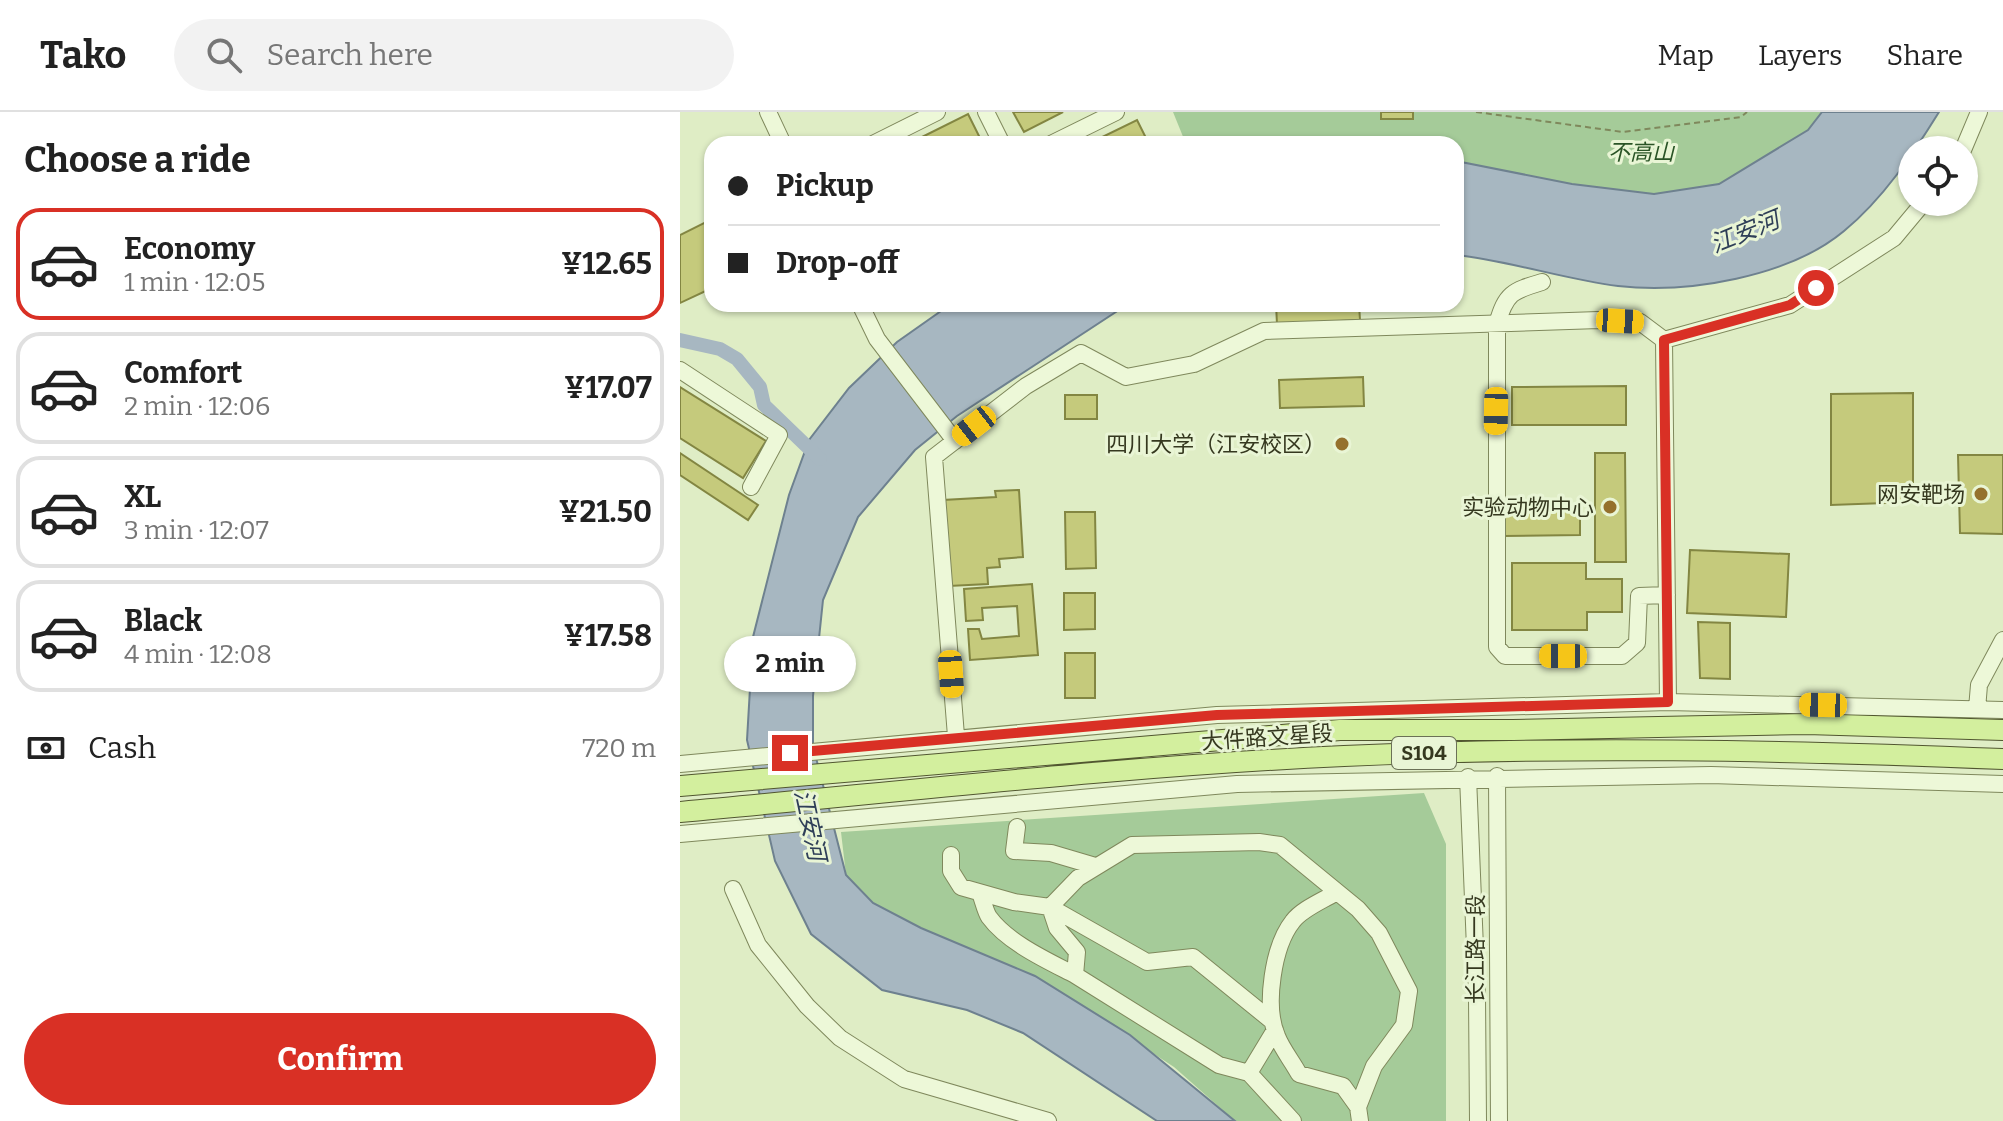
<!DOCTYPE html>
<html lang="en">
<head>
<meta charset="utf-8">
<style>
  :root { --surface:#fff; --page:#f2f2f2; --text:#222; --muted:#767676; --line:#e0e0e0; --accent:#d93025 }
  body { margin:0; font-family:Bitter,"Noto Sans SC",serif; background:var(--page); color:var(--text); height:100vh; display:flex; flex-direction:column; font-size:30px; white-space:nowrap }
  * { box-sizing:border-box; margin:0 }
  p { font-size:26px; color:var(--muted) }
  .icon { flex:none; width:44px; height:44px; fill:none; stroke:currentColor; stroke-width:2; stroke-linecap:round; stroke-linejoin:round }
  .map { position:relative; flex:1; overflow:hidden }
  .sheet { display:flex; flex-direction:column; background:var(--surface); width:680px }
  .sheet>* { flex:none }
  .guide { position:absolute; left:24px; top:24px; width:760px; height:176px; border-radius:24px; box-shadow:0 2px 6px #0004; display:grid; align-content:center; height:176px; padding:0 24px; background:var(--surface) }
  .fabs { position:absolute; left:1218px; top:24px; display:grid; gap:16px }
  .fabs a { display:grid; place-items:center; width:80px; height:80px; border-radius:50%; background:var(--surface); box-shadow:0 2px 6px #0004; font-size:40px }
  .end { position:absolute; width:36px; height:36px; margin:-18px; border:10px solid #d93025; background:#fff; box-shadow:0 0 0 4px #fff }
  .from { border-radius:50% }
  .bubble { position:absolute; height:56px; border-radius:28px; background:var(--surface); box-shadow:0 2px 6px #0004; font-size:26px; font-weight:700; line-height:56px; text-align:center }
  .car { position:absolute; width:24px; height:48px; margin:-24px -12px; border-radius:10px; box-shadow:0 0 6px 2px #0007; background:linear-gradient(#f5c518 24%,#345 0 40%,#f5c518 0 76%,#345 0 86%,#f5c518 0) }
  .guide b { display:flex; align-items:center; gap:28px; height:76px; font-size:30px }
  .guide b+b { border-top:2px solid var(--line) }
  .guide i { width:20px; height:20px; background:var(--text) }
  ul { padding:0; list-style:none }
  li { display:flex; align-items:center; gap:24px; height:112px; margin:0 16px 12px; padding:0 8px; border:4px solid var(--line); border-radius:24px }
  li div { flex:1 }
  li b { display:block; font-size:30px }
  li em { font-style:normal; font-weight:700 }
  li.active { border-color:var(--accent) }
  li>.icon { width:72px; height:72px; stroke-width:1.5 }
  h2 { padding:0 24px; font-size:36px; line-height:96px }
  .pay { display:flex; align-items:center; gap:20px; height:88px; padding:0 24px; font-size:30px }
  .pay p { margin-inline-start:auto }
  .primary-button { display:flex; gap:16px; margin-top:auto; padding:16px 24px }
  .primary-button a { flex:1; height:92px; border-radius:48px; background:var(--accent); color:#fff; font-size:32px; font-weight:700; line-height:92px; text-align:center }
  header { display:flex; align-items:center; gap:48px; box-sizing:border-box; height:112px; padding:0 40px; background:var(--surface); border-bottom:2px solid var(--line) }
  header strong { font-size:38px }
  nav { display:flex; gap:44px; margin-inline-start:auto; font-size:28px }
  .search { width:560px; height:72px; background:var(--page); display:flex; align-items:center; gap:20px; box-sizing:border-box; padding:0 28px; border-radius:44px; color:var(--muted); font-size:30px }
  main { display:flex; flex:1; min-height:0 }
  .map>svg:first-child { display:block }
  .green { fill:#a5cb99 }
  .water { fill:#a7b7c1; stroke:#6e818f; stroke-width:2 }
  .lines { fill:none; stroke-linecap:round; stroke-linejoin:round }
  .canal { stroke:#a7b7c1; stroke-width:14 }
  .building { fill:#c5ca7c; stroke:#838642; stroke-width:2 }
  .minor-casing { stroke:#7f885c; stroke-width:18 }
  .major-casing { stroke:#515630; stroke-width:22 }
  .path { stroke:#7f885c; stroke-width:2; stroke-dasharray:6 4; stroke-linecap:butt }
  .minor { stroke:#edf8d8; stroke-width:16 }
  .major { stroke:#d3ef9e; stroke-width:20 }
  .route { stroke:#d93025; stroke-width:10 }
  .poi-dot { fill:#95712d; stroke:#e9f5d5; stroke-width:3 }
  .labels { text-anchor:middle; stroke-width:6; stroke-linejoin:round; paint-order:stroke }
  .shield { fill:#e9f5d5; stroke:#6b7156; stroke-width:2 }
  .shield-label { font-size:20px; font-weight:bold; fill:#35381f }
  .park-label { font-size:22px; font-style:italic; fill:#2a5426; stroke:#e9f5d5 }
  .poi-label { font-size:22px; fill:#35381f; stroke:#e9f5d5; text-anchor:end }
  .street-label { font-size:22px; fill:#35381f; stroke:#e9f5d5 }
  .water-label { font-size:24px; font-style:italic; fill:#2f3f58; stroke:#e9f5d5 }
</style>
</head>
<body>
<header>
<strong>Tako</strong>
<div class="search"><svg class="icon" aria-label="search" viewBox="0 0 24 24"><circle cx="10" cy="10" r="6"/><path d="M15 15l6 6"/></svg>Search here</div>
<nav><a>Map</a><a>Layers</a><a>Share</a></nav>
</header>
<main>
<section class="sheet">
<h2>Choose a ride</h2>
<ul>
<li class="active"><svg class="icon" aria-label="car" viewBox="0 0 24 24"><path d="M5 17H2v-5l4-1 3-4h7l3 4 3 1v5h-3M9 17h6M6 11h13"/><circle cx="7" cy="17" r="2"/><circle cx="17" cy="17" r="2"/></svg><div><b>Economy</b><p>1 min · 12:05</p></div><em>¥12.65</em></li>
<li><svg class="icon" aria-label="car" viewBox="0 0 24 24"><path d="M5 17H2v-5l4-1 3-4h7l3 4 3 1v5h-3M9 17h6M6 11h13"/><circle cx="7" cy="17" r="2"/><circle cx="17" cy="17" r="2"/></svg><div><b>Comfort</b><p>2 min · 12:06</p></div><em>¥17.07</em></li>
<li><svg class="icon" aria-label="car" viewBox="0 0 24 24"><path d="M5 17H2v-5l4-1 3-4h7l3 4 3 1v5h-3M9 17h6M6 11h13"/><circle cx="7" cy="17" r="2"/><circle cx="17" cy="17" r="2"/></svg><div><b>XL</b><p>3 min · 12:07</p></div><em>¥21.50</em></li>
<li><svg class="icon" aria-label="car" viewBox="0 0 24 24"><path d="M5 17H2v-5l4-1 3-4h7l3 4 3 1v5h-3M9 17h6M6 11h13"/><circle cx="7" cy="17" r="2"/><circle cx="17" cy="17" r="2"/></svg><div><b>Black</b><p>4 min · 12:08</p></div><em>¥17.58</em></li>
</ul>
<div class="pay"><svg class="icon" aria-label="cash" viewBox="0 0 24 24"><path d="M3 7h18v10H3z"/><circle cx="12" cy="12" r="2"/></svg>Cash<p>720 m</p></div>
<div class="primary-button"><a>Confirm</a></div>
</section>
<div class="map">
<svg width="1323" height="1009" viewBox="0 0 1323 1009">
  <rect width="100%" height="100%" fill="#dfedc5"/>
  <!-- green -->
  <path class="green" d="M493,0H1142L1128,18L1039,72L974,82L892,72L776,49V32H506Z
    M744,681L766,732V1009H555L494,955L355,864L241,816L193,791L166,763L161,720Z"/>
  <!-- water -->
  <path class="water" d="M1142,0H1259C1233,42 1203,87 1164,119C1109,165 1007,182 938,174C883,167 831,149 776,143V49L892,72L974,82L1039,72L1128,18Z
    M271,192H448L277,304L235,338L178,405L143,488L133,584V634L166,763L193,791L241,816L355,864L450,923L555,1009H477L343,921L287,898L202,878L131,822L95,749L67,628L73,525L109,383L129,328L169,276L217,230Z"/>
  <g class="lines">
    <!-- canal -->
    <path class="canal" d="M0,228L40,237L57,247L80,275L84,293L140,347"/>
  </g>
  <!-- building -->
  <path class="building" d="M333,0H383L344,20Z
    M701,0H733V7H701Z
    M288,2L303,32H228Z
    M457,8L469,32H408Z
    M32,107V176L0,191V123Z
    M596,192H679L680,208L597,212Z
    M683,265L684,294L600,296L599,268Z
    M946,274V313H832V275Z
    M0,275L86,329L63,366L0,326Z
    M1233,281V390L1151,393V282Z
    M385,283H417V307H385Z
    M0,341L78,393L68,408L0,363Z
    M915,341H945L946,450H915Z
    M1278,343H1323V422L1280,421Z
    M339,378L343,445L319,447L320,455L307,456L308,472L269,474L263,388L316,385L315,379Z
    M824,396H900V423L824,424Z
    M385,400H415L416,456L386,457Z
    M1010,438L1109,442L1106,505L1007,501Z
    M832,451H906V467H942V500H907V518H832Z
    M352,472L358,543L290,548L288,517H299L302,527L339,524L337,494L302,496L303,508L286,509L284,477Z
    M384,481H415V517L384,518Z
    M1018,510L1050,511V567L1020,566Z
    M385,541H415V586H385Z"/>
  <g class="lines">
    <!-- minor casing -->
    <g class="minor-casing">
      <path id="minor" d="M88,0L103,32
        M306,0L322,32
        M193,32L257,0
        M371,32L436,0
        M1283,38L1299,0
        M862,170C832,179 826,181 817,212V535L825,544H942L957,531L959,484L987,483
        M180,192L197,227L275,329
        M0,258L99,323L71,375
        M988,590L984,228L1110,193L1214,126L1244,90
        M1297,597L1299,573L1323,528
        M276,624L254,345L346,274L401,241L446,265L514,252L584,219L919,208L960,210L984,228
        M0,652L537,603L988,590L1323,598
        M817,664L819,1009
        M788,665L797,885L798,1009
        M337,715L334,739L371,741L415,754
        M0,722L557,672L1031,663L1323,672
        M271,743V759L281,775L334,790L370,795L398,766L452,733L579,730L600,733L678,797L699,821L729,879L724,913L694,954L678,995L680,1009
        M53,777L78,833L127,894L160,926L224,967L368,1009
        M300,781C303,788 305,799 309,805C328,831 368,849 395,863
        M655,781C642,789 622,797 613,809C593,834 584,894 597,924C602,937 612,949 619,962L663,974L678,995
        M370,795L377,816L397,840L395,863L539,953L569,961L613,1009
        M370,795L467,850L513,845L592,909
        M569,961L595,918"/>
    </g>
    <!-- major casing -->
    <g class="major-casing">
      <path id="major" d="M0,674L660,618H833L1127,612L1323,618
        M0,700C221,680 442,654 664,644C884,634 1103,638 1323,647"/>
    </g>
    <!-- path -->
    <path class="path" d="M796,0L943,20L1061,5L1067,0"/>
    <!-- minor -->
    <use href="#minor" class="minor"/>
    <!-- major -->
    <use href="#major" class="major"/>
  </g>
  <g class="lines">
    <!-- route -->
    <path class="route" d="M110,641L537,603L988,590L984,228L1110,193L1136,176"/>
  </g>
  <!-- markers -->
  <g class="poi-dot">
    <circle cx="662" cy="332" r="8"/>
    <circle cx="1301" cy="382" r="8"/>
    <circle cx="930" cy="395" r="8"/>
  </g>
  <g class="labels">
    <!-- shield labels -->
    <rect class="shield" x="712" y="625" width="64" height="32" rx="6"/>
    <g class="shield-label">
      <text x="744" y="648">S104</text>
    </g>
    <!-- park labels -->
    <g class="park-label">
      <text x="961" y="48">不高山</text>
    </g>
    <!-- poi labels -->
    <g class="poi-label">
      <text x="646" y="340">四川大学（江安校区）</text>
      <text x="1285" y="390">网安靶场</text>
      <text x="914" y="403">实验动物中心</text>
    </g>
    <!-- street labels -->
    <g class="street-label">
      <text transform="translate(587 625) rotate(-4)" y="8">大件路文星段</text>
      <text transform="translate(795 837) rotate(-90)" y="8">长江路一段</text>
    </g>
    <!-- water labels -->
    <g class="water-label">
      <text transform="translate(1065 120) rotate(-22)" y="8">江安河</text>
      <text transform="translate(130 713) rotate(78)" y="8">江安河</text>
    </g>
  </g>
</svg>
<div class="fabs">
<a><svg class="icon" aria-label="locate" viewBox="0 0 24 24"><circle cx="12" cy="12" r="6"/><path d="M12 2v4M12 18v4M2 12h4M18 12h4"/></svg></a>
</div>
<i class="end from" style="left:1136px;top:176px"></i>
<i class="end" style="left:110px;top:641px"></i>
<div class="bubble" style="left:44px;top:524px;width:132px">2 min</div>
<i class="car" style="left:940px;top:209px;rotate:93deg"></i>
<i class="car" style="left:816px;top:299px;rotate:181deg"></i>
<i class="car" style="left:294px;top:314px;rotate:232deg"></i>
<i class="car" style="left:883px;top:544px;rotate:270deg"></i>
<i class="car" style="left:271px;top:562px;rotate:176deg"></i>
<i class="car" style="left:1143px;top:593px;rotate:271deg"></i>
<div class="guide">
<b><i class="from"></i>Pickup</b>
<b><i></i>Drop-off</b>
</div>
</div>
</main>
</body>
</html>
